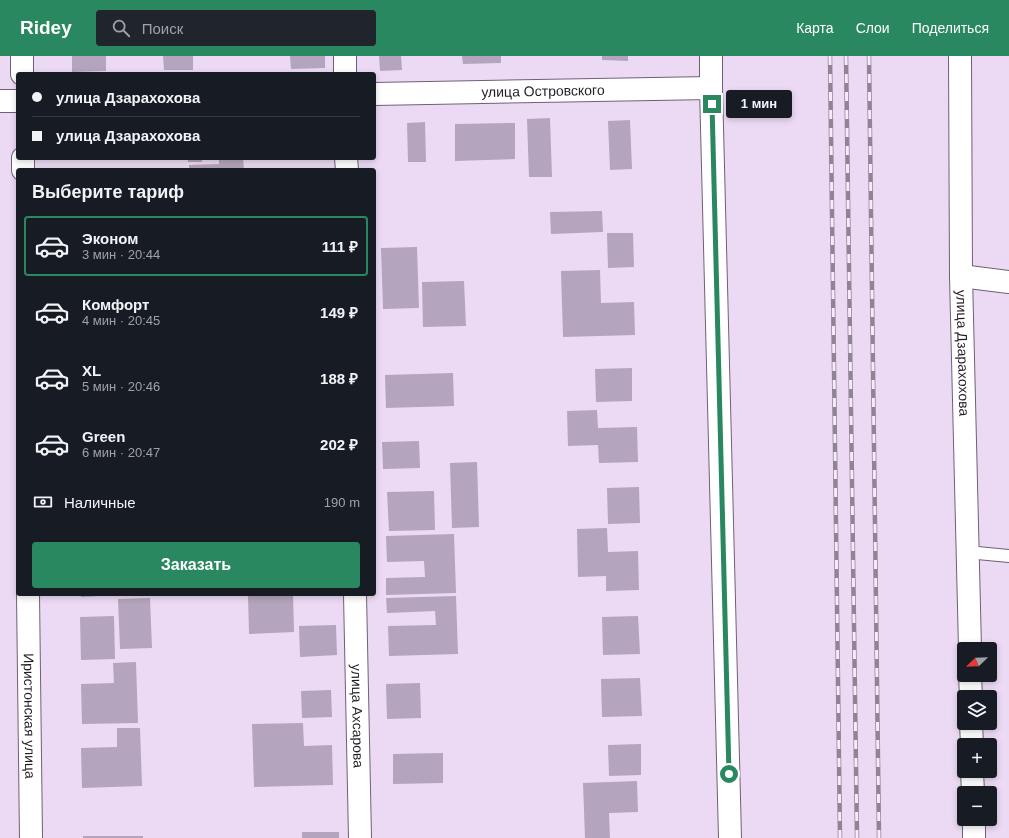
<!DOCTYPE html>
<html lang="ru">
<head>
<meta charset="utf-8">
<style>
  :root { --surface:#171b24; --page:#20242c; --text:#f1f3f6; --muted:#9ea1a6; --line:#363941; --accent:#2a8860 }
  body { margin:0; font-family:Arial,sans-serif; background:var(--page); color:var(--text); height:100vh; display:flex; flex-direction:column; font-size:15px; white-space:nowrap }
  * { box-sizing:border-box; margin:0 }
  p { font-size:13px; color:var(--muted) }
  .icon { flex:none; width:22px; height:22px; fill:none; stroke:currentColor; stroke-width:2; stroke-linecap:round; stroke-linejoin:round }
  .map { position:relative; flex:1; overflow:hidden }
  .details { position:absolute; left:16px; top:112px; width:360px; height:428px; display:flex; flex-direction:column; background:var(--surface); border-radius:4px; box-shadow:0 2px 6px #0003 }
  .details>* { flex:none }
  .banner { position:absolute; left:16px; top:16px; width:360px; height:88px; border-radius:4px; box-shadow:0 2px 6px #0003; display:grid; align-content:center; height:88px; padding:0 16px; background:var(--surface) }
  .needle { width:26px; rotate:247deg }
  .controls { position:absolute; left:957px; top:586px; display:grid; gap:8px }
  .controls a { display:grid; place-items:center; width:40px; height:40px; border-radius:4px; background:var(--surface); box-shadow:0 2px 6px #0003; font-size:20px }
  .end { position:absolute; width:18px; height:18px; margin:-9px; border:5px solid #2a8860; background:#fff; box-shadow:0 0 0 2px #fff }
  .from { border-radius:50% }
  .bubble { position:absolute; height:28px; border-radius:4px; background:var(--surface); box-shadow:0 2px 6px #0003; font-size:13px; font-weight:800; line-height:28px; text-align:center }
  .banner b { display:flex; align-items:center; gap:14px; height:38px; font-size:15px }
  .banner b+b { border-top:1px solid var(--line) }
  .banner i { width:10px; height:10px; background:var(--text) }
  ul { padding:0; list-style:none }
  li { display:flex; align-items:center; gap:12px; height:60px; margin:0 8px 6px; padding:0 8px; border:2px solid transparent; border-radius:4px }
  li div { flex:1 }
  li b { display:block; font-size:15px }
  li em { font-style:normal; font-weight:800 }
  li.on { border-color:var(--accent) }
  li>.icon { width:36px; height:36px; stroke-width:1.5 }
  h2 { padding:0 16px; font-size:18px; line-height:48px }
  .pay { display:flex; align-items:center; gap:10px; height:44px; padding:0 16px; font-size:15px }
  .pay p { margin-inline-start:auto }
  .primary-button { display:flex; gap:8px; margin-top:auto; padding:8px 16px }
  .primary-button a { flex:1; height:46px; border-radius:4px; background:var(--accent); color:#fff; font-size:16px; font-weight:800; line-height:46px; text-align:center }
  header { display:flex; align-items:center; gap:24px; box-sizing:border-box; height:56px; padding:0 20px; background:var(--accent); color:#fff }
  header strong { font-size:19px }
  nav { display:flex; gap:22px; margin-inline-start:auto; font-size:14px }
  .search { width:280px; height:36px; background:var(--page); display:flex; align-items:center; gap:10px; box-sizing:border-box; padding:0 14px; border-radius:4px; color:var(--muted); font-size:15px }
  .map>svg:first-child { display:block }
  .building { fill:#b5a4bd }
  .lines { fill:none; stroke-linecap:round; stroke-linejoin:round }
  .service-casing { stroke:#706077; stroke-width:14 }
  .minor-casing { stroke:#706077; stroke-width:24 }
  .tertiary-casing { stroke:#706077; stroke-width:24 }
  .service { stroke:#fff; stroke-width:12 }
  .minor { stroke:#fff; stroke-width:22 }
  .tertiary { stroke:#fff; stroke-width:22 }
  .rail-casing { stroke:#8f8395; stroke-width:4.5 }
  .rail { stroke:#f8e9fe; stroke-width:3; stroke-dasharray:9; stroke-linecap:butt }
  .route { stroke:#2a8860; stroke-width:5 }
  .labels { text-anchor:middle; stroke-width:4; stroke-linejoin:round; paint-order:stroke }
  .street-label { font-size:14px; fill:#231d26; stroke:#f8e9fe }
</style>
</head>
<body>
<header>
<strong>Ridey</strong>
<div class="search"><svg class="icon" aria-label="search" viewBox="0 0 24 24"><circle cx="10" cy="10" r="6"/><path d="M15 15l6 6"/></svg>Поиск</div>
<nav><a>Карта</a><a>Слои</a><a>Поделиться</a></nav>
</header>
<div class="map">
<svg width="1009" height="782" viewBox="0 0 1009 782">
  <rect width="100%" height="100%" fill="#ecdaf4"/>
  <!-- building -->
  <path class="building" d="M72,0H106V15L72,16Z
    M163,0H193V14H164Z
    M290,0H325V12L291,13Z
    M379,0H401L402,14L380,15Z
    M462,0H501V7L463,8Z
    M602,0H628V5L602,4Z
    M550,62L552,121H529L527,63Z
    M630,64L632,113L610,114L608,65Z
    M425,66L426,106H408L407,67Z
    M515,67V103L455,105V68Z
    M188,102H202V106H188Z
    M219,102H243L244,114H189V109L219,108Z
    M602,155L603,176L551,178L550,156Z
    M607,177H633L634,211L608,212Z
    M417,191L419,252L383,253L381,192Z
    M600,214L601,247L634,246L635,279L563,281L561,215Z
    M464,225L466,270L423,271L422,226Z
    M632,312V345L596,346L595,313Z
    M453,317L454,350L386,352L385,319Z
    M597,354L598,372L637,371L638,406L599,407L598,389L568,390L567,355Z
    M419,385L420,412L383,413L382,386Z
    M477,406L479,471L452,472L450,407Z
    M639,431L640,467L608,468L607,432Z
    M434,435L435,474L389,475L387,436Z
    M607,472L608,496L638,495L639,534L606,535V520L578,521L577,473Z
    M454,478L456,537L386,539V522L425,521L424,505L387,506L386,480Z
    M81,538H115L116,539L81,541Z
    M293,538L294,576L249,578L248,539Z
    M456,540L458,598L389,600L388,570L436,569L435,555L387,557L386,542Z
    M150,542L152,592L120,593L118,543Z
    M114,560L115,603L81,604L80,561Z
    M638,560L640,598L603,599L602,561Z
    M336,569L337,599L300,601L299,570Z
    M136,606L138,667L82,668L81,628L114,627L113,607Z
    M640,622L642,660L602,661L601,623Z
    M420,627L421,662L387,663L386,628Z
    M331,634L332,661L302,662L301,635Z
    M303,667L304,690L332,689L333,729L254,731L252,668Z
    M117,672H140L142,730L82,732L81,692L117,691Z
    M641,688V719L609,720L608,689Z
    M443,697V727L393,728V698Z
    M637,725L638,756L609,757L610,782H585L583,727Z
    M302,776H339V782H302Z
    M83,780H143V782H83Z"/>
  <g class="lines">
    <!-- service casing -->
    <g class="service-casing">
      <path id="service" d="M967,496L1009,500"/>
    </g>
    <!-- minor casing -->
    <g class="minor-casing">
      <g id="minor">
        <path d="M22,0V18"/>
        <path d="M345,18V0"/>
        <path id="s1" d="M374,38L711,32"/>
        <path d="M0,45H18"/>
        <path d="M23,102V114"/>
        <path d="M346,102L347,114"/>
        <path d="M961,220L1009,226"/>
        <path id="s2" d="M28,538L31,782"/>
        <path id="s3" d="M355,538L360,782"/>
      </g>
    </g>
    <!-- tertiary casing -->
    <g class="tertiary-casing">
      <g id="tertiary">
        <path d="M711,0V32L730,782"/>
        <path id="s4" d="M960,0L961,220L970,593"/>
        <path d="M970,619L971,641"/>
        <path d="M971,667L972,689"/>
        <path d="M972,715L973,737"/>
        <path d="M974,763V782"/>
      </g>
    </g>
    <!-- service -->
    <use href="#service" class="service"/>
    <!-- minor -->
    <use href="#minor" class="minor"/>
    <!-- tertiary -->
    <use href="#tertiary" class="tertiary"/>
    <!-- rail casing -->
    <g class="rail-casing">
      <path id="rail" d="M830,0L840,782
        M846,0L857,782
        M869,0L879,782"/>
    </g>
    <!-- rail -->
    <use href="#rail" class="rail"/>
  </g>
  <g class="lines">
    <!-- route -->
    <path class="route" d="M712,48L729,718"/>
  </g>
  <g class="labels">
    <!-- street labels -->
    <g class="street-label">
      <text dy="5" stroke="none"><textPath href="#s1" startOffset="169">улица Островского</textPath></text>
      <text dy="5" stroke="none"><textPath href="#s4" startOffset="297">улица Дзарахохова</textPath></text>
      <text dy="5" stroke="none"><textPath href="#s2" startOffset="122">Иристонская улица</textPath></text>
      <text dy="5" stroke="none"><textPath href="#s3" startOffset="122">улица Ахсарова</textPath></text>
    </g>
  </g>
</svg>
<div class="controls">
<a><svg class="needle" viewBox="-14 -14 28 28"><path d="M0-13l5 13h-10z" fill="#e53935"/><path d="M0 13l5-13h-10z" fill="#9ea1a6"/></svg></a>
<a><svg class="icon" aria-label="layers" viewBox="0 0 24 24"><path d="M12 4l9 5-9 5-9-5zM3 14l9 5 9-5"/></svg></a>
<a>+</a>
<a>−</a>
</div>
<i class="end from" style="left:729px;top:718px"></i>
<i class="end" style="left:712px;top:48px"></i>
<div class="bubble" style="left:726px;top:34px;width:66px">1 мин</div>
<div class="banner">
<b><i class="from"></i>улица Дзарахохова</b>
<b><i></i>улица Дзарахохова</b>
</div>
<section class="details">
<h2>Выберите тариф</h2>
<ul>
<li class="on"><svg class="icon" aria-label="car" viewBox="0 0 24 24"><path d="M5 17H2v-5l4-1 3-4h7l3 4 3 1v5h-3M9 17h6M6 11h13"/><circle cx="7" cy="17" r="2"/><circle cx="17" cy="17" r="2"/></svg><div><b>Эконом</b><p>3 мин · 20:44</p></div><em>111 ₽</em></li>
<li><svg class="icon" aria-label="car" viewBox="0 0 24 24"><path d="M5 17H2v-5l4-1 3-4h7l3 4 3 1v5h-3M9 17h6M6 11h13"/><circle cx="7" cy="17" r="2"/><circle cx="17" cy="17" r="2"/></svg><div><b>Комфорт</b><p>4 мин · 20:45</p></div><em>149 ₽</em></li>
<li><svg class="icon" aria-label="car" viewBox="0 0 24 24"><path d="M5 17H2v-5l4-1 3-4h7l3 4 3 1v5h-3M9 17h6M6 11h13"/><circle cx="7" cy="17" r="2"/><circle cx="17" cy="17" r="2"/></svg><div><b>XL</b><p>5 мин · 20:46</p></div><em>188 ₽</em></li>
<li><svg class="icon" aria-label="car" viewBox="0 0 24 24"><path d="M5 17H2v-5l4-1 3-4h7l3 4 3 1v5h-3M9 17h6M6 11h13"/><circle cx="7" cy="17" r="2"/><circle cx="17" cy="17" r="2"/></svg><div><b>Green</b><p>6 мин · 20:47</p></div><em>202 ₽</em></li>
</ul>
<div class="pay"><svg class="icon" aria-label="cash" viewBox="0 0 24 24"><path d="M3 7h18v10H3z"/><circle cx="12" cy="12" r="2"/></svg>Наличные<p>190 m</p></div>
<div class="primary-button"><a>Заказать</a></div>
</section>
</div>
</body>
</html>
